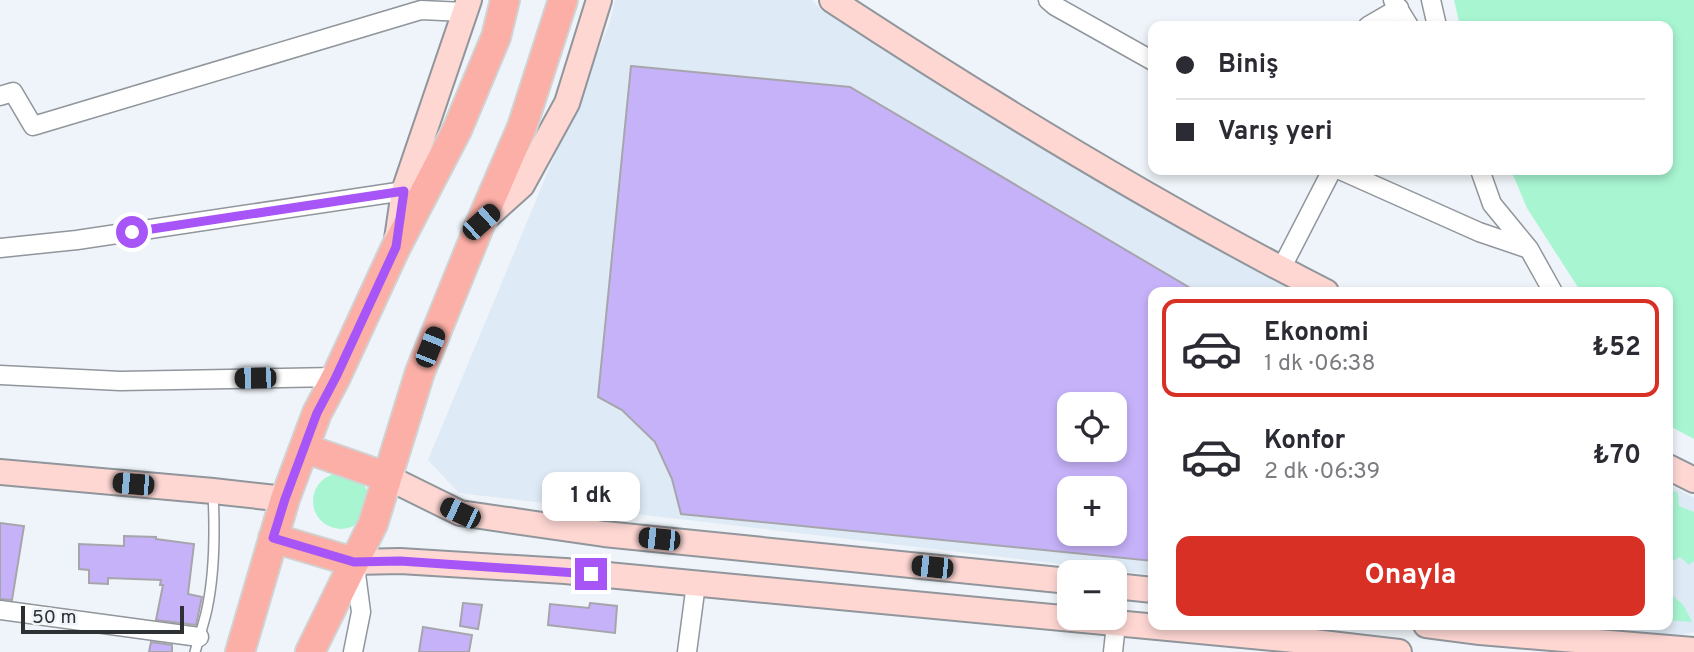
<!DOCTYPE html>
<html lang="tr">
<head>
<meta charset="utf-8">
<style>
  :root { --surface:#fff; --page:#f2f2f3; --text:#2b2b33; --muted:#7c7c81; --line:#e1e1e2; --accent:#d93025 }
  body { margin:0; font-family:Overpass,sans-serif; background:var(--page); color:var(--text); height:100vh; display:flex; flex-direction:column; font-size:26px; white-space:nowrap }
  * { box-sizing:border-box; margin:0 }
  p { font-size:23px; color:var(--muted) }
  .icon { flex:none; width:38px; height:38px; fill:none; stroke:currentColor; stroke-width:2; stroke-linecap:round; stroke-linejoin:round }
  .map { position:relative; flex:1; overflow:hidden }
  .panel { position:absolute; left:1148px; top:287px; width:525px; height:343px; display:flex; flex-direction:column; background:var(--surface); border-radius:14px; box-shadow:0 4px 10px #0003 }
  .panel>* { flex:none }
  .banner { position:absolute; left:1148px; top:21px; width:525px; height:154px; border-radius:14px; box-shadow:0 4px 10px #0003; display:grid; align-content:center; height:154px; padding:0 28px; background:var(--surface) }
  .buttons { position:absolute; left:1057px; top:392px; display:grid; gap:14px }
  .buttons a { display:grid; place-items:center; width:70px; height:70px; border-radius:14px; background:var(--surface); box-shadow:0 4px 10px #0003; font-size:35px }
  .scale { position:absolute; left:21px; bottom:18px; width:163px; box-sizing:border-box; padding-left:7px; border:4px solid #2e3133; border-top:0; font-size:19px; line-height:24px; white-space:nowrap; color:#2e3133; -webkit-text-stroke:5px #eef4f9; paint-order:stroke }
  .end { position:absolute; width:32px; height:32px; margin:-16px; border:9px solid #a855f7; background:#fff; box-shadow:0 0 0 4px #fff }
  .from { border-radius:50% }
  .bubble { position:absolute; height:49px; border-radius:14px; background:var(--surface); box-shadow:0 4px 10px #0003; font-size:23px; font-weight:700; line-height:49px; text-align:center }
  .car { position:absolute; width:21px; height:42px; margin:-21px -10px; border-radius:9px; box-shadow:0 0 5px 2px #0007; background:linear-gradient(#222 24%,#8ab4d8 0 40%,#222 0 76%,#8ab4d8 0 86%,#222 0) }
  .banner b { display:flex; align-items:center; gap:24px; height:66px; font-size:26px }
  .banner b+b { border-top:2px solid var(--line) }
  .banner i { width:18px; height:18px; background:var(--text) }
  ul { padding:12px 0 0; list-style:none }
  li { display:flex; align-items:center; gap:21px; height:98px; margin:0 14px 10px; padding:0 14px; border:4px solid transparent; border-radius:14px }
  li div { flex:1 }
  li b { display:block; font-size:26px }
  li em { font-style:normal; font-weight:700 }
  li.on { border-color:var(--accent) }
  li>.icon { width:63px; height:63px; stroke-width:1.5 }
  .button { display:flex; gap:14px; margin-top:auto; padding:14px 28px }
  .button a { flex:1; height:80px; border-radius:14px; background:var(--accent); color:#fff; font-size:28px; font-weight:700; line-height:80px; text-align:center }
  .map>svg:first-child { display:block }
  .built { fill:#deeaf5; fill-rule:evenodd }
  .green { fill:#a7f5d1 }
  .building { fill:#c6b2f9; stroke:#a7a5ac; stroke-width:2; fill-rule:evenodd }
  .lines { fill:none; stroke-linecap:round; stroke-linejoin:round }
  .service-casing { stroke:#90969b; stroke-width:12 }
  .minor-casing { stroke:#90969b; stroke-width:21 }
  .secondary-casing { stroke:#90969b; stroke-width:28 }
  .primary-casing { stroke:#d1d2d2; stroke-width:32 }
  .service { stroke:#fff; stroke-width:9 }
  .minor { stroke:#fff; stroke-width:18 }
  .secondary { stroke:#fed7d3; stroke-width:24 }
  .primary { stroke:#fcafa6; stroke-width:28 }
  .route { stroke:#a855f7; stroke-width:9 }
</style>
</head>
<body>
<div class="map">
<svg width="1694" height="652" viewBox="0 0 1694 652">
  <rect width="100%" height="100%" fill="#eef4f9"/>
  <!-- built -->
  <path class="built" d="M615,0H812L821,10L1264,274L1299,292H1153V575L459,493L428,460L610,22ZM1069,404H1115V450H1069ZM1069,488H1115V534H1069Z
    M1668,484L1694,498V632L1676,636L1583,625H1668Z"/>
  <!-- green -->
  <path class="green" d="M1454,0H1694V439L1668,425V292H1581L1527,208L1511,170H1668V26H1460Z
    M313 501a28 28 0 1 1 56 0a28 28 0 1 1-56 0Z
    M1668,488L1678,493L1679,506L1694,512V561L1689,565L1680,557L1671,562L1668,555Z
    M1668,591L1684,606L1692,622L1668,620Z"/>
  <!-- building -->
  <path class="building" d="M631,66L850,87L1197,292H1153V561L681,514L672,479L655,442L622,410L598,397ZM1069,404H1115V450H1069ZM1069,488H1115V534H1069Z
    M0,523L24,526L12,600L0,599Z
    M124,536L156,537V539L194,544L188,594L202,597L196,625L156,620L163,585H160L161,580L108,578V584L89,583V570L79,569V544L124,546Z
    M463,603L482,605L478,629L460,626Z
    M590,603L617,606L615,633L548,625L550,604L589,608Z
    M423,627L472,635L469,652H419Z
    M151,642L172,645V652H149Z"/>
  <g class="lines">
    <!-- service casing -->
    <g class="service-casing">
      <path id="service" d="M195,652C199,638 204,623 207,609C215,571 215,531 213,493"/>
    </g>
    <!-- minor casing -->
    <g class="minor-casing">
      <path id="minor" d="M1048,0L1055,6L1153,61
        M1393,0L1409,26
        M1431,0L1437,26
        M1368,26L1399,8
        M0,96L13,92L33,126L421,10L464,12
        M1340,170L1479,232L1529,249
        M1480,170L1492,204L1529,249L1553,292
        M0,248L77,240L404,191
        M1281,269L1332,170
        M0,375L120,381L336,377
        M0,610L199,637
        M353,652L361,612L355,566
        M687,652L696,584
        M1113,652L1116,624"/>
    </g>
    <!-- secondary casing -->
    <g class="secondary-casing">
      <path id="secondary" d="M832,0C992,105 1156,205 1326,292
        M481,222L522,185L567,103L599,0
        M397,239L404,191L469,0
        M1668,467L1694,480
        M0,472L213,491L285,499
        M387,477L460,513L604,534L1069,581
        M354,562L400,561L565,571L1305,641L1399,652
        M1115,586L1153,590
        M1426,625L1480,632L1694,650"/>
    </g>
    <!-- primary casing -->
    <g class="primary-casing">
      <path id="primary" d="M304,448L387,477
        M273,538L354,562
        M240,652L285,499L317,413L336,377L396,247L457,130L496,37L505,0
        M310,652L373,524L420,372L481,222L522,127L563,0"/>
    </g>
    <!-- service -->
    <use href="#service" class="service"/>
    <!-- minor -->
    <use href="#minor" class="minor"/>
    <!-- secondary -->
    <use href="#secondary" class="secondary"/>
    <!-- primary -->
    <use href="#primary" class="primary"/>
  </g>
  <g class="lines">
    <!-- route -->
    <path class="route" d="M132,232L404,191L396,247L336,377L317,413L285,499L273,538L354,562L400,561L591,574"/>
  </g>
</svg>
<div class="buttons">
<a><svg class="icon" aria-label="locate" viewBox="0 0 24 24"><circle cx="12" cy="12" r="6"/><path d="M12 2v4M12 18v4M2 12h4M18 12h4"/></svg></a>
<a>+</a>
<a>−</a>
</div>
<div class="scale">50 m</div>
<i class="end from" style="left:132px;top:232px"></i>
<i class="end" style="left:591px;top:574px"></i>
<div class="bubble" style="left:542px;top:472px;width:98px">1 dk</div>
<i class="car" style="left:481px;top:222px;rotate:48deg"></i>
<i class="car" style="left:430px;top:347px;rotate:22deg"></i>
<i class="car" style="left:255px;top:378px;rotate:269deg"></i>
<i class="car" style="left:133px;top:484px;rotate:275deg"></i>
<i class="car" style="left:460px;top:513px;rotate:295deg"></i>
<i class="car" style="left:659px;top:539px;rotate:276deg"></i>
<i class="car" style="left:932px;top:567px;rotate:276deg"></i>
<div class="banner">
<b><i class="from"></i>Biniş</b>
<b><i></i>Varış yeri</b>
</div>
<section class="panel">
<ul>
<li class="on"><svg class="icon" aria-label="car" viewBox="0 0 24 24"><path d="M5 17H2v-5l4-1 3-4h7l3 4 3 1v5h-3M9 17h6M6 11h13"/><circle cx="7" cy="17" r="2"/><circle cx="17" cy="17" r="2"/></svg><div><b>Ekonomi</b><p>1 dk · 06:38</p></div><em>₺52</em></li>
<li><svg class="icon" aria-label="car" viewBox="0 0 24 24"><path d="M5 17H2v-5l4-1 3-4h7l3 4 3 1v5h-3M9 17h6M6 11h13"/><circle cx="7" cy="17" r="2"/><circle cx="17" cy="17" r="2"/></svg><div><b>Konfor</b><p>2 dk · 06:39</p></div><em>₺70</em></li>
</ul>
<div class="button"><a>Onayla</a></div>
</section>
</div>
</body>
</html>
